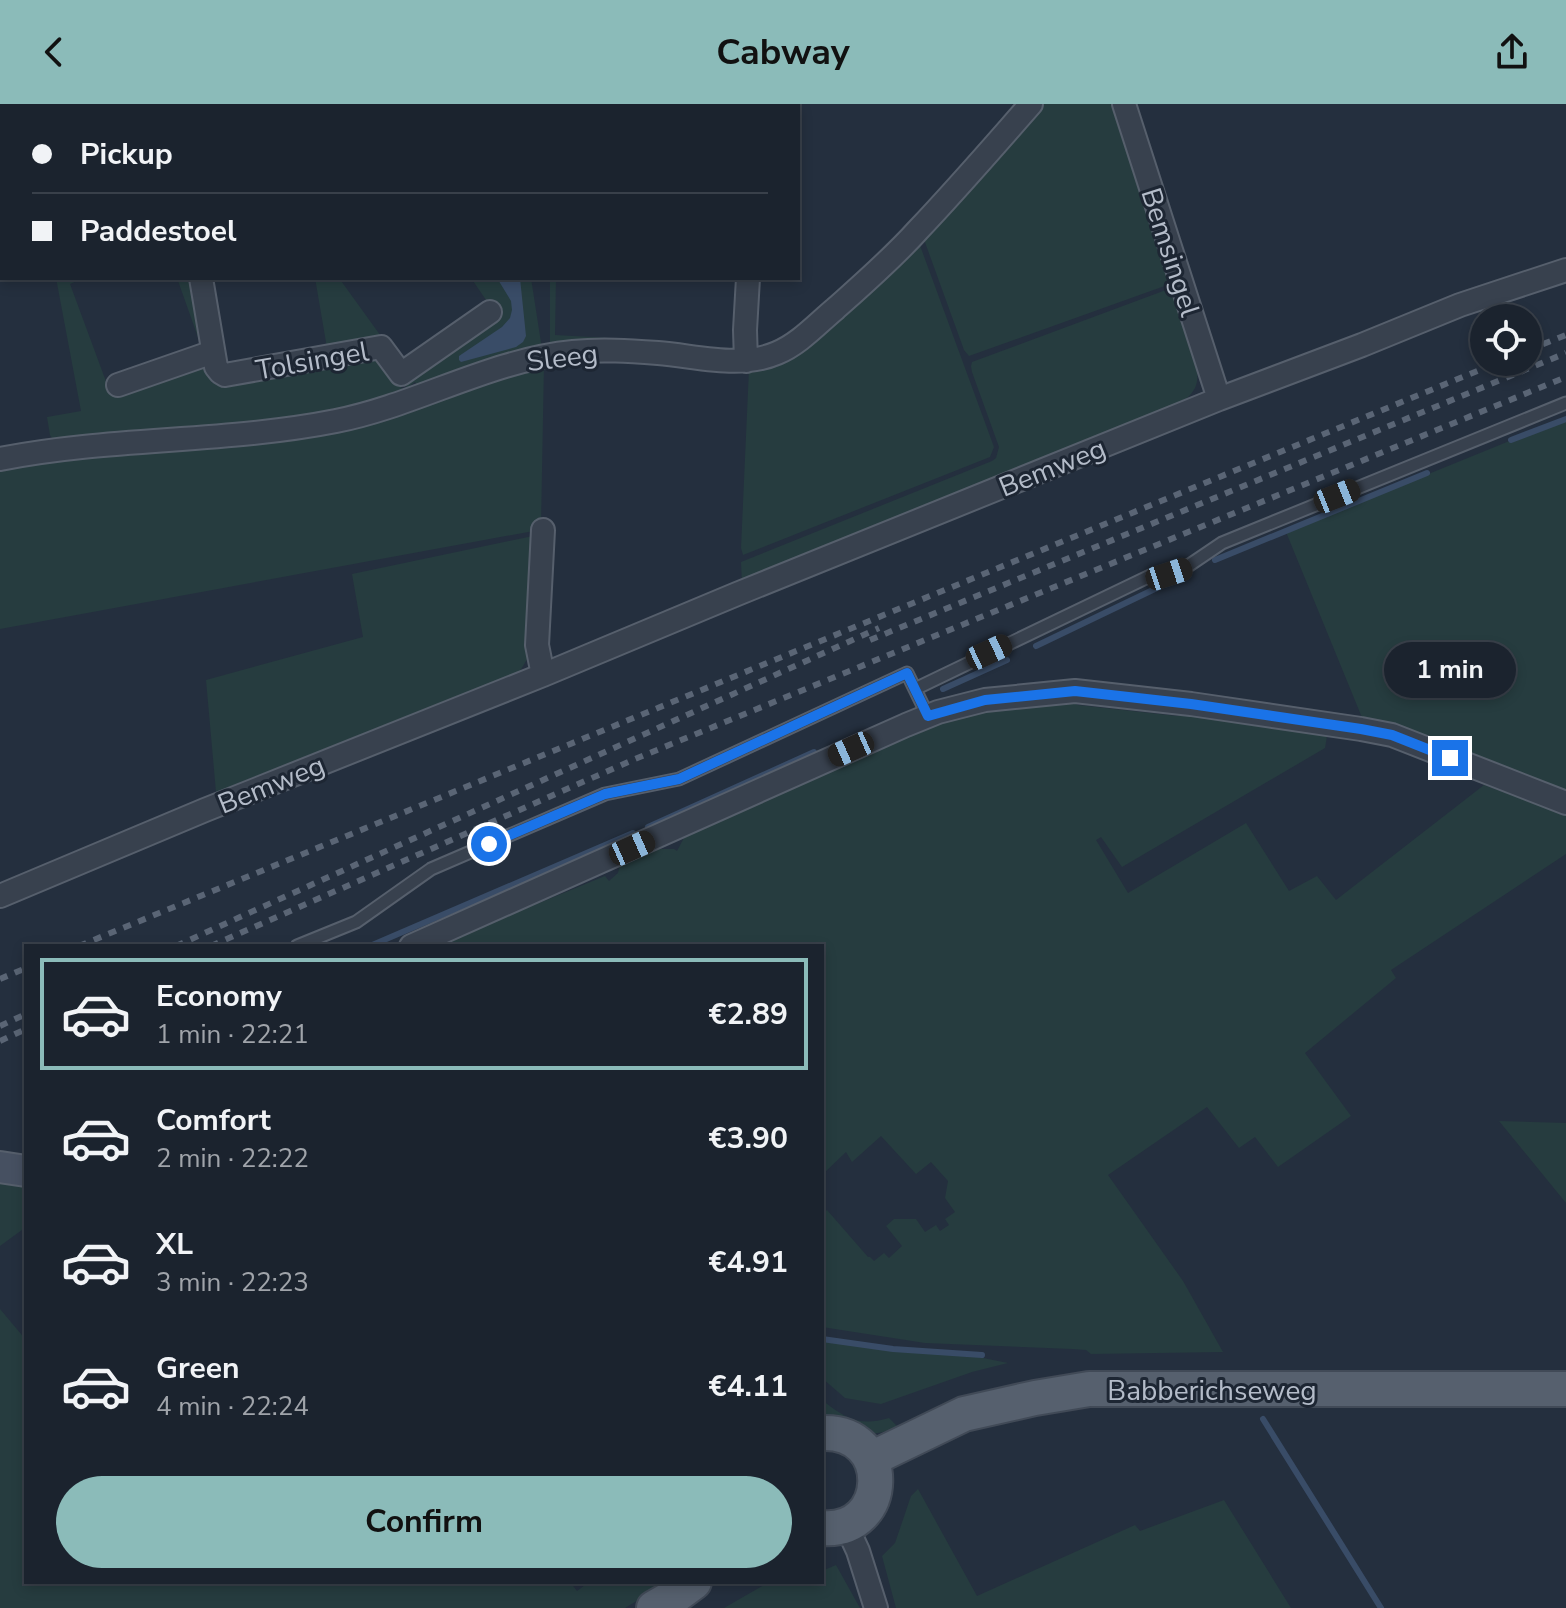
<!DOCTYPE html>
<html lang="en">
<head>
<meta charset="utf-8">
<style>
  :root { --surface:#1b232e; --page:#282f3a; --text:#f1f3f6; --muted:#a0a4aa; --line:#39404a; --accent:#8bbbb9 }
  body { margin:0; font-family:"Nunito Sans",sans-serif; background:var(--page); color:var(--text); height:100vh; display:flex; flex-direction:column; font-size:30px; white-space:nowrap }
  * { box-sizing:border-box; margin:0 }
  p { font-size:26px; color:var(--muted) }
  .icon { flex:none; width:44px; height:44px; fill:none; stroke:currentColor; stroke-width:2; stroke-linecap:round; stroke-linejoin:round }
  .map { position:relative; flex:1; overflow:hidden }
  .drawer { position:absolute; left:24px; top:840px; width:800px; height:640px; display:flex; flex-direction:column; background:var(--surface); border-radius:0px; box-shadow:0 4px 12px #0003,0 0 0 2px var(--line) }
  .drawer>* { flex:none }
  .top-card { position:absolute; left:0px; top:0px; width:800px; height:176px; box-shadow:0 4px 12px #0003,0 0 0 2px var(--line); display:grid; align-content:center; height:176px; padding:0 32px; background:var(--surface) }
  .controls { position:absolute; left:1470px; top:200px; display:grid; gap:16px }
  .controls a { display:grid; place-items:center; width:72px; height:72px; border-radius:50%; background:var(--surface); box-shadow:0 4px 12px #0003,0 0 0 2px var(--line); font-size:40px }
  .end { position:absolute; width:36px; height:36px; margin:-18px; border:10px solid #1a73e8; background:#fff; box-shadow:0 0 0 4px #fff }
  .from { border-radius:50% }
  .bubble { position:absolute; height:56px; border-radius:28px; background:var(--surface); box-shadow:0 4px 12px #0003,0 0 0 2px var(--line); font-size:26px; font-weight:700; line-height:56px; text-align:center }
  .car { position:absolute; width:24px; height:48px; margin:-24px -12px; border-radius:10px; box-shadow:0 0 6px 2px #0007; background:linear-gradient(#222 24%,#8ab4d8 0 40%,#222 0 76%,#8ab4d8 0 86%,#222 0) }
  .top-card b { display:flex; align-items:center; gap:28px; height:76px; font-size:30px }
  .top-card b+b { border-top:2px solid var(--line) }
  .top-card i { width:20px; height:20px; background:var(--text) }
  ul { padding:14px 0 0; list-style:none }
  li { display:flex; align-items:center; gap:24px; height:112px; margin:0 16px 12px; padding:0 16px; border:4px solid transparent; border-radius:0px }
  li div { flex:1 }
  li b { display:block; font-size:30px }
  li em { font-style:normal; font-weight:700 }
  li.active { border-color:var(--accent) }
  li>.icon { width:72px; height:72px; stroke-width:1.5 }
  .primary-button { display:flex; gap:16px; margin-top:auto; padding:16px 32px }
  .primary-button a { flex:1; height:92px; border-radius:48px; background:var(--accent); color:#111; font-size:32px; font-weight:700; line-height:92px; text-align:center }
  header { display:flex; justify-content:space-between; align-items:center; height:104px; padding:0 32px; background:var(--accent); color:#111; font-size:36px; font-weight:700 }
  .map>svg:first-child { display:block }
  .green { fill:#263c3f }
  .water { fill:#394c67 }
  .lines { fill:none; stroke-linecap:round; stroke-linejoin:round }
  .stream { stroke:#394c67; stroke-width:6 }
  .lane-casing { stroke:#565f6c; stroke-width:15 }
  .street-casing { stroke:#565f6c; stroke-width:26 }
  .secondary-casing { stroke:#565f6c; stroke-width:34 }
  .primary-casing { stroke:#414a57; stroke-width:38 }
  .lane { stroke:#38414e; stroke-width:11 }
  .street { stroke:#38414e; stroke-width:22 }
  .secondary { stroke:#465061; stroke-width:30 }
  .primary { stroke:#56606e; stroke-width:34 }
  .rail { stroke:#5a6575; stroke-width:6; stroke-dasharray:8 8; stroke-linecap:butt }
  .route { stroke:#1a73e8; stroke-width:10 }
  .labels { text-anchor:middle; stroke-width:6; stroke-linejoin:round; paint-order:stroke }
  .street-label { font-size:28px; fill:#b4bcc9; stroke:#1d2633 }
</style>
</head>
<body>
<header><svg class="icon" aria-label="back" viewBox="0 0 24 24"><path d="M15 5l-7 7 7 7"/></svg>Cabway<svg class="icon" aria-label="share" viewBox="0 0 24 24"><path d="M12 15V3M7 8l5-5 5 5M5 13v7h14v-7"/></svg></header>
<div class="map">
<svg width="1566" height="1504" viewBox="0 0 1566 1504">
  <rect width="100%" height="100%" fill="#242f3e"/>
  <!-- green -->
  <path class="green" d="M1039,0H1114L1173,179L969,252L964,246L922,130Z
    M918,136L994,343L990,353L743,451L741,444L749,265Z
    M56,174H83L70,180L111,291L202,259L208,262L212,279L375,251L381,254L405,289L328,312L53,336L50,331L47,313L81,307Z
    M177,174H193L204,238L200,239Z
    M315,174H339L383,235L327,244Z
    M471,174H531L542,245L419,283L415,278L407,284L403,278L497,212Z
    M550,174H556L555,231L646,236L730,245L739,238L735,247L550,243Z
    M1174,183C1181,205 1205,265 1195,284C1191,292 1183,297 1176,302L742,480L741,458L992,357L996,354L999,343L972,268L971,262L972,258Z
    M544,260L541,422L539,426L0,525V360L232,339Z
    M1566,314V689L1363,616L1286,428Z
    M533,432L529,552L520,567L216,688L206,576L363,533L352,470Z
    M1068,596L1078,601L1177,612L1181,611L1325,623L1328,626L1325,644L1122,763L1101,733L1096,736L1128,789L1246,719L1289,787L1317,772L1336,796L1484,681L1566,711V750L1391,866L1396,874L1305,949L1351,1012L1278,1063L1255,1033L1239,1044L1207,1003L1108,1071L1183,1177L1223,1248L1091,1250L1086,1246L1072,1245L925,1239L822,1223V1111L827,1106L868,1153H870L874,1157L884,1149L889,1154L902,1142L886,1122L894,1115H916L925,1128L936,1121L940,1127L949,1121L945,1115L955,1108L945,1094L948,1077L931,1058L916,1070L881,1032L852,1058L846,1048L822,1071V842H434L605,772L609,777L618,769L620,760L655,745H674L677,747L686,730L893,632L970,609Z
    M1499,1017L1566,1019V1099Z
    M0,1079L26,1080V1123L0,1142Z
    M0,1205L26,1236V1478H570L577,1487L589,1478H668L625,1504H0Z
    M822,1235L896,1246L978,1253L1008,1259L972,1268L881,1300L845,1294L822,1274Z
    M822,1296C845,1314 859,1323 889,1314L898,1323C868,1336 851,1327 822,1319Z
    M918,1385L977,1492L1135,1421L1140,1427L1224,1396L1291,1504H896L882,1452L895,1439L911,1392Z
    M836,1461L860,1504H724L769,1478H822V1467Z"/>
  <!-- water -->
  <path class="water" d="M497,174H520L526,232L523,238L516,243L461,258L459,256V252L502,223L510,214L512,206L511,197Z"/>
  <g class="lines">
    <!-- stream -->
    <path class="stream" d="M1511,336L1566,315
      M1215,456L1427,369
      M1036,542L1161,482
      M943,585L1007,556
      M648,723L814,648
      M370,842L633,729
      M822,1235L893,1245L982,1251
      M1263,1315L1381,1504"/>
    <!-- lane casing -->
    <g class="lane-casing">
      <path id="lane" d="M915,585L1150,472L1169,470L1185,464L1222,439L1566,299
        M297,842L356,818L431,765L605,690L679,675L907,569L928,612"/>
    </g>
    <!-- street casing -->
    <g class="street-casing">
      <path id="street" d="M6,0V2
        M205,0V2
        M393,0L394,2
        M1124,0L1219,295
        M642,2L643,0
        M771,2V0
        M0,56H2
        M201,174L216,263L220,268L225,271L381,243L401,270L490,208
        M746,257L745,226L748,174
        M118,281L213,248
        M0,355C111,333 225,339 336,317C417,301 490,256 573,248C601,245 630,247 658,249C697,252 740,265 777,249C799,240 817,220 835,205C863,180 893,154 918,126C957,85 994,42 1031,0
        M543,426L537,541L543,571
        M0,792L205,706L543,571L737,490L1219,295L1362,241L1460,201L1566,166
        M411,842L906,621L938,608L985,596L1075,587L1191,600L1361,625L1392,631L1566,699
        M846,1421L858,1447L876,1504"/>
    </g>
    <!-- secondary casing -->
    <g class="secondary-casing">
      <path id="secondary" d="M0,1063L26,1067"/>
    </g>
    <!-- primary casing -->
    <g class="primary-casing">
      <path id="primary" d="M822,1329C895,1326 891,1430 822,1424
        M871,1355L964,1310L1035,1294L1089,1285H1566
        M654,1504L675,1492L694,1478"/>
    </g>
    <!-- lane -->
    <use href="#lane" class="lane"/>
    <!-- street -->
    <use href="#street" class="street"/>
    <!-- secondary -->
    <use href="#secondary" class="secondary"/>
    <!-- primary -->
    <use href="#primary" class="primary"/>
    <!-- rail -->
    <path class="rail" d="M1528,246L1566,231
      M870,536L1566,249
      M79,842L1499,258
      M176,842L879,524
      M211,842L635,655L1566,273
      M0,875L26,864
      M0,922L26,910
      M0,937L26,925"/>
  </g>
  <g class="lines">
    <!-- route -->
    <path class="route" d="M489,740L605,690L679,675L907,569L928,612L985,596L1075,587L1191,600L1361,625L1392,631L1450,654"/>
  </g>
  <g class="labels">
    <!-- street labels -->
    <g class="street-label">
      <text transform="translate(1171 148) rotate(72)" y="10">Bemsingel</text>
      <text transform="translate(562 253) rotate(-7)" y="10">Sleeg</text>
      <text transform="translate(312 256) rotate(-10)" y="10">Tolsingel</text>
      <text transform="translate(1052 363) rotate(-22)" y="10">Bemweg</text>
      <text transform="translate(271 680) rotate(-22)" y="10">Bemweg</text>
      <text x="1212" y="1296">Babberichseweg</text>
    </g>
  </g>
</svg>
<div class="controls">
<a><svg class="icon" aria-label="locate" viewBox="0 0 24 24"><circle cx="12" cy="12" r="6"/><path d="M12 2v4M12 18v4M2 12h4M18 12h4"/></svg></a>
</div>
<i class="end from" style="left:489px;top:740px"></i>
<i class="end" style="left:1450px;top:654px"></i>
<div class="bubble" style="left:1384px;top:538px;width:132px">1 min</div>
<i class="car" style="left:1337px;top:392px;rotate:68deg"></i>
<i class="car" style="left:1169px;top:470px;rotate:72deg"></i>
<i class="car" style="left:989px;top:548px;rotate:65deg"></i>
<i class="car" style="left:851px;top:645px;rotate:246deg"></i>
<i class="car" style="left:632px;top:744px;rotate:66deg"></i>
<div class="top-card">
<b><i class="from"></i>Pickup</b>
<b><i></i>Paddestoel</b>
</div>
<section class="drawer">
<ul>
<li class="active"><svg class="icon" aria-label="car" viewBox="0 0 24 24"><path d="M5 17H2v-5l4-1 3-4h7l3 4 3 1v5h-3M9 17h6M6 11h13"/><circle cx="7" cy="17" r="2"/><circle cx="17" cy="17" r="2"/></svg><div><b>Economy</b><p>1 min · 22:21</p></div><em>€2.89</em></li>
<li><svg class="icon" aria-label="car" viewBox="0 0 24 24"><path d="M5 17H2v-5l4-1 3-4h7l3 4 3 1v5h-3M9 17h6M6 11h13"/><circle cx="7" cy="17" r="2"/><circle cx="17" cy="17" r="2"/></svg><div><b>Comfort</b><p>2 min · 22:22</p></div><em>€3.90</em></li>
<li><svg class="icon" aria-label="car" viewBox="0 0 24 24"><path d="M5 17H2v-5l4-1 3-4h7l3 4 3 1v5h-3M9 17h6M6 11h13"/><circle cx="7" cy="17" r="2"/><circle cx="17" cy="17" r="2"/></svg><div><b>XL</b><p>3 min · 22:23</p></div><em>€4.91</em></li>
<li><svg class="icon" aria-label="car" viewBox="0 0 24 24"><path d="M5 17H2v-5l4-1 3-4h7l3 4 3 1v5h-3M9 17h6M6 11h13"/><circle cx="7" cy="17" r="2"/><circle cx="17" cy="17" r="2"/></svg><div><b>Green</b><p>4 min · 22:24</p></div><em>€4.11</em></li>
</ul>
<div class="primary-button"><a>Confirm</a></div>
</section>
</div>
</body>
</html>
